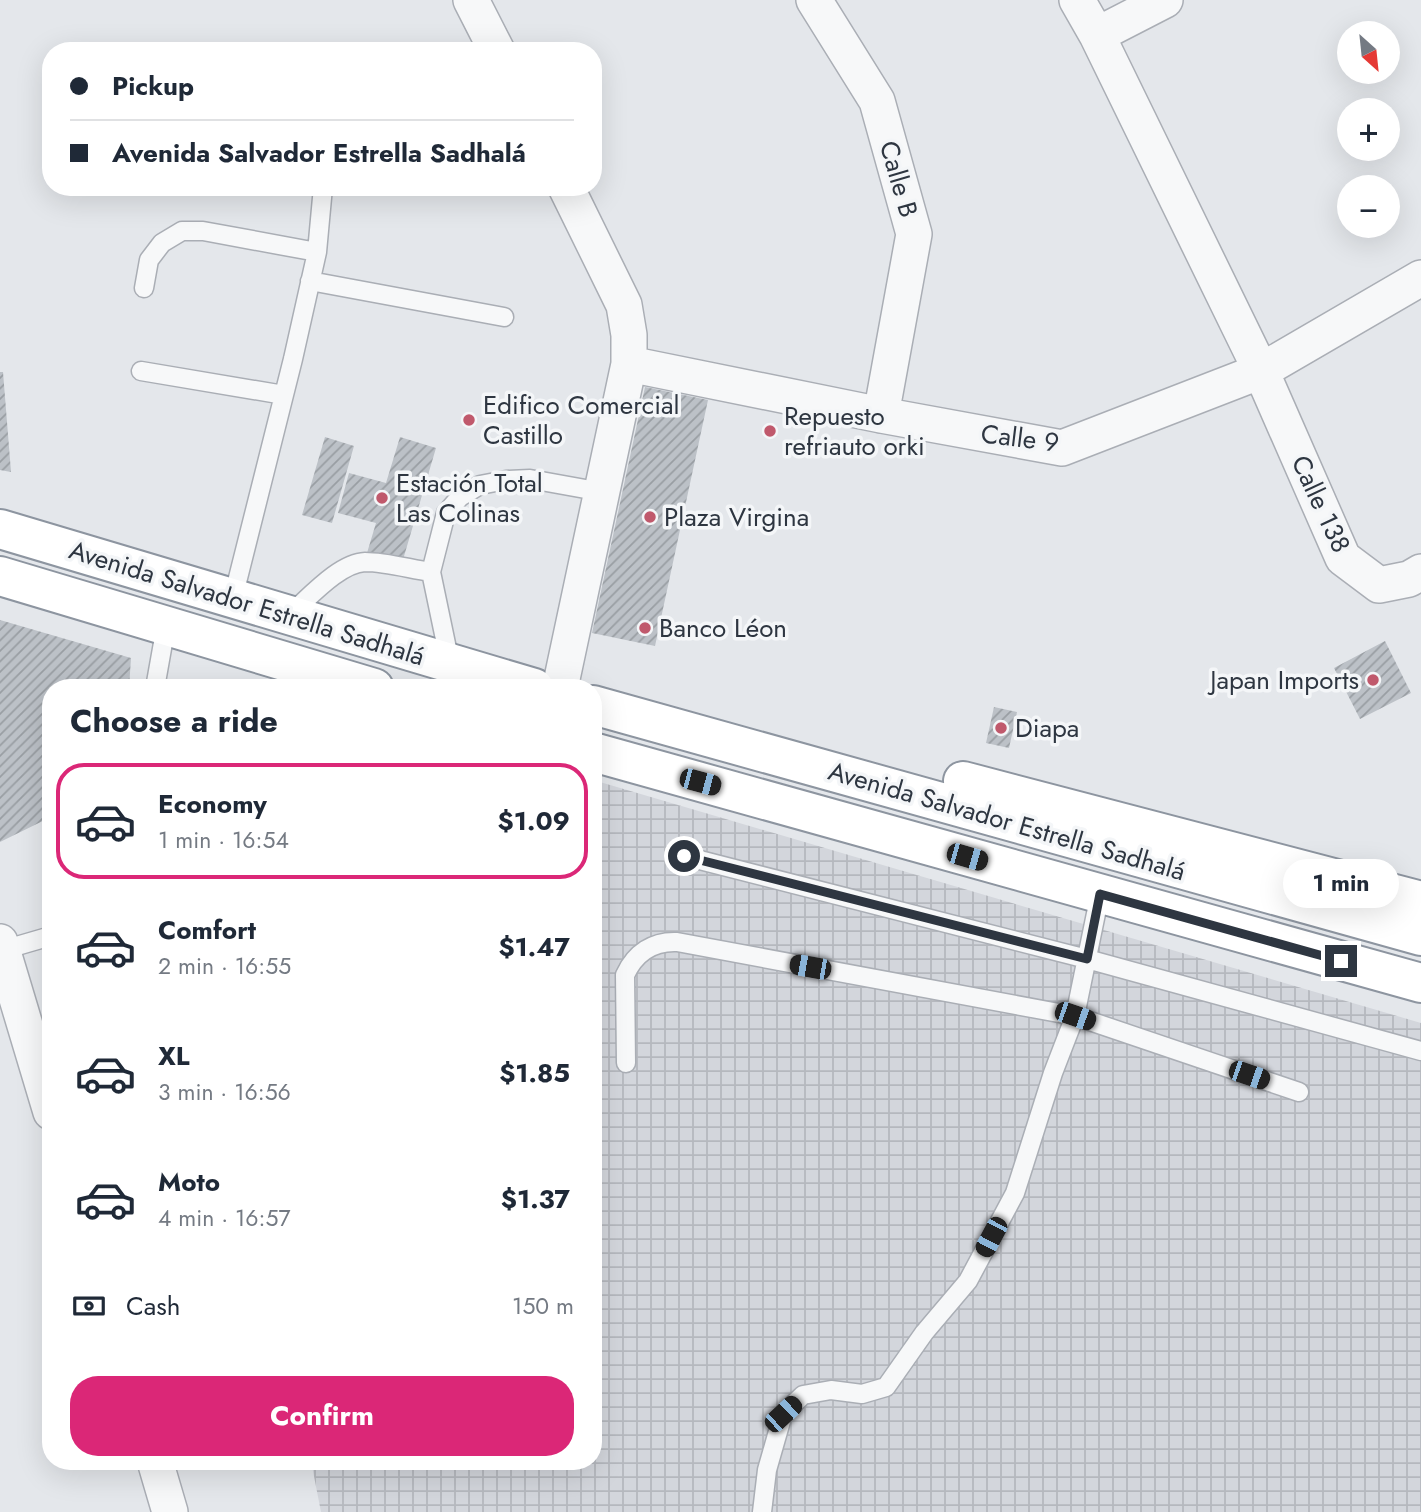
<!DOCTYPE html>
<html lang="en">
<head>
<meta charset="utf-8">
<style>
  :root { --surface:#fff; --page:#f6f6f7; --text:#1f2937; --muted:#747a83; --line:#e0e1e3; --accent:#db2777 }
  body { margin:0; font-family:Jost,sans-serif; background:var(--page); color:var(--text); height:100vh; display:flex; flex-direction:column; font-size:26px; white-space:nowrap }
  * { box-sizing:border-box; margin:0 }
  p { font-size:23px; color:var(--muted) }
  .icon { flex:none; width:38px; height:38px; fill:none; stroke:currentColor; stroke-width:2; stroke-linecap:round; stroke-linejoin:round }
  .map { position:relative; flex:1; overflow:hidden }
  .panel { position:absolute; left:42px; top:679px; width:560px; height:791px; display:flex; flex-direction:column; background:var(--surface); border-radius:28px; box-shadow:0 7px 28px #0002 }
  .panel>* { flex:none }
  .guide { position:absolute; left:42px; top:42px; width:560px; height:154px; border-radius:28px; box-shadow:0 7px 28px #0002; display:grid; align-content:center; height:154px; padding:0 28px; background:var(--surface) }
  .needle { width:46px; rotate:153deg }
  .fabs { position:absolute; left:1337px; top:21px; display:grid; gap:14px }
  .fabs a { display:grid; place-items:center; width:63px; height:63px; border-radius:50%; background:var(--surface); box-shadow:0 7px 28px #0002; font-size:35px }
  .end { position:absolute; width:32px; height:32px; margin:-16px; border:9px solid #2e3641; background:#fff; box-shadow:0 0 0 4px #fff }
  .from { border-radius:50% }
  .bubble { position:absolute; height:49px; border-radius:24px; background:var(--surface); box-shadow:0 7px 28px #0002; font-size:23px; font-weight:700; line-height:49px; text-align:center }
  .car { position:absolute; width:21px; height:42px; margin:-21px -10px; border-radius:9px; box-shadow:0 0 5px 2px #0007; background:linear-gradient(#222 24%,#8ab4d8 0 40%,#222 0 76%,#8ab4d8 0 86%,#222 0) }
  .guide b { display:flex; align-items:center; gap:24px; height:66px; font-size:26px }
  .guide b+b { border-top:2px solid var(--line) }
  .guide i { width:18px; height:18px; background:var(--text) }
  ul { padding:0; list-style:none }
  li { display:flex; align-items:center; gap:21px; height:116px; margin:0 14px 10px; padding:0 14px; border:4px solid transparent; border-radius:28px }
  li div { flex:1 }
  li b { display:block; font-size:26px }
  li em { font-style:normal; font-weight:700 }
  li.current { border-color:var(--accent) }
  li>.icon { width:63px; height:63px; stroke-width:1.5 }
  h2 { padding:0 28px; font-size:32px; line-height:84px }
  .pay { display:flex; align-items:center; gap:18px; height:77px; padding:0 28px; font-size:26px }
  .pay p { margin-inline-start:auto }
  .cta { display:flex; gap:14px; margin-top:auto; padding:14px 28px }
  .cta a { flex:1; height:80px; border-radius:28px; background:var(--accent); color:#fff; font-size:28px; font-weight:700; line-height:80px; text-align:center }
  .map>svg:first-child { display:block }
  .industrial { fill:url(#industrial-grid) }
  .building { fill:url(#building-hatch) }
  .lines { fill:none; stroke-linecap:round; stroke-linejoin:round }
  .service-casing { stroke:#aaaeb5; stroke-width:21 }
  .minor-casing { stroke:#aaaeb5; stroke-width:38 }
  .trunk-casing { stroke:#8d95a0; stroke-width:42 }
  .service { stroke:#f7f8f9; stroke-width:18 }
  .minor { stroke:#f7f8f9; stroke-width:35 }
  .trunk { stroke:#fff; stroke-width:38 }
  .route { stroke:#2e3641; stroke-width:9 }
  .poi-dot { fill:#c0596c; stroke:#f4f6f8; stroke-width:2.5 }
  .labels { text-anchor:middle; stroke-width:7; stroke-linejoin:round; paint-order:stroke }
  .street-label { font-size:26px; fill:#2e3641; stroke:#f4f6f8 }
  .poi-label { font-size:26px; fill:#2e3641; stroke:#f4f6f8; text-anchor:start }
</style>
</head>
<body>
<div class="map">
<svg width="1421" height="1512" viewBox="0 0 1421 1512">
  <defs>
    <pattern id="industrial-grid" width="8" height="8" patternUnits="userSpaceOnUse" patternTransform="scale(1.75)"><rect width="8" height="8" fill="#d3d6dc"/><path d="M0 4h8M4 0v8" fill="none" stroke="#b5b8be"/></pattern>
    <pattern id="building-hatch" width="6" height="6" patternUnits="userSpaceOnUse" patternTransform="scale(1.75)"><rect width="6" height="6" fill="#bcc1c7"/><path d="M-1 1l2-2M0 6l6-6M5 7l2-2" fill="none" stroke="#999ea3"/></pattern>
  </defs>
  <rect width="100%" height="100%" fill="#e4e7eb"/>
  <!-- industrial -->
  <path class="industrial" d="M593,780L1421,1023V1512H321L311,1461H593Z"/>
  <!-- building -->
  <path class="building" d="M0,372H3L11,472L0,470Z
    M645,387L708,400L655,646L592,633Z
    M325,437L354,446L332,523L302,515Z
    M400,437L436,448L402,563L367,553L376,523L338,513L349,473L386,483Z
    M0,620L131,658L129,688H51V817L0,842Z
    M1385,641L1411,693L1360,719L1334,668Z
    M994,707L1017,712L1009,748L986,743Z"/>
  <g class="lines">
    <!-- service casing -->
    <g class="service-casing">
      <path id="service" d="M310,281L504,317
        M144,288L149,260L162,243L182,231H203L317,252
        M141,371L284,395
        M233,598L293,359L317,252L323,187
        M289,615C308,599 339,563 365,562C386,562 410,569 431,572
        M450,663L431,572L446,513L460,497L480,485L506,480L530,479L602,492
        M155,688L166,626
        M684,856L1087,959L1421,1051
        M3,950L51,936
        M626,1063L625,975C635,953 653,941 677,942L1075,1016L1299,1092
        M762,1512L767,1470L783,1414L803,1395L831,1390L862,1394L886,1387L924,1333L968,1281L1015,1193L1053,1073L1075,1016L1100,894"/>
    </g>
    <!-- minor casing -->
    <g class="minor-casing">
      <path id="minor" d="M471,0L497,51
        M814,0L877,101L914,234L881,415
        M1077,0L1097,35L1261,371L1343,558L1379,585L1409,579L1421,572
        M1097,35L1165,0
        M629,364L881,415L1062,448L1261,371L1421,278
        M560,688L629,364V335L624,305L566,187
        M0,942L51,1112
        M155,1461L170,1512"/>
    </g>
    <!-- trunk casing -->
    <g class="trunk-casing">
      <path id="trunk" d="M0,529L534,688
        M0,576L374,688
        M593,705L1421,936
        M593,752L1421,983
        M963,781L1421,901"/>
    </g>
    <!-- service -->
    <use href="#service" class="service"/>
    <!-- minor -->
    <use href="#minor" class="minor"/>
    <!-- trunk -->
    <use href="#trunk" class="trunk"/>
  </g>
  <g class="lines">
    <!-- route -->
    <path class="route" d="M684,856L1087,959L1100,894L1341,961"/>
  </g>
  <!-- markers -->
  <g class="poi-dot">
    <circle cx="469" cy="420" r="7"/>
    <circle cx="770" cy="431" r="7"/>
    <circle cx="382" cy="498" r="7"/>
    <circle cx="650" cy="517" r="7"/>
    <circle cx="645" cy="628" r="7"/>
    <circle cx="1373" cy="680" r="7"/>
    <circle cx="1001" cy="728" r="7"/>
  </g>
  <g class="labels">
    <!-- street labels -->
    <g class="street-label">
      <text transform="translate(899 179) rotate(74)" y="9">Calle B</text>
      <text transform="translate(1020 438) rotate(7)" y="9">Calle 9</text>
      <text transform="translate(1321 504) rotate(65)" y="9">Calle 138</text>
      <text transform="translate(247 603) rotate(17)" y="9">Avenida Salvador Estrella Sadhalá</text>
      <text transform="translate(1007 821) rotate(16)" y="9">Avenida Salvador Estrella Sadhalá</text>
    </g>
    <!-- poi labels -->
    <g class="poi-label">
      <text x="483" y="414">Edifico Comercial<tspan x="483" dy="30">Castillo</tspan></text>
      <text x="784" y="425">Repuesto<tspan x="784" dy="30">refriauto orki</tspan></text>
      <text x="396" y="492">Estación Total<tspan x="396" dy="30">Las Colinas</tspan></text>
      <text x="664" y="526">Plaza Virgina</text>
      <text x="659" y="637">Banco Léon</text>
      <text x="1359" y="689" text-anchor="end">Japan Imports</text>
      <text x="1015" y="737">Diapa</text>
    </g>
  </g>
</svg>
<div class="fabs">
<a><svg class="needle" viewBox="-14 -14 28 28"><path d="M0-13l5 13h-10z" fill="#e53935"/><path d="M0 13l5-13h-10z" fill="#747a83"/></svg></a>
<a>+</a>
<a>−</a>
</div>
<i class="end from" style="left:684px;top:856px"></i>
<i class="end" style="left:1341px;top:961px"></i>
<div class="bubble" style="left:1283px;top:859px;width:116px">1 min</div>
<i class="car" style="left:700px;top:782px;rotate:105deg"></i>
<i class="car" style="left:967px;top:857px;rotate:106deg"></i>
<i class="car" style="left:810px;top:967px;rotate:280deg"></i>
<i class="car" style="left:1075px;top:1016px;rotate:109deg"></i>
<i class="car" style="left:1249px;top:1075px;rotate:109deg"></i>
<i class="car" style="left:991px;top:1237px;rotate:208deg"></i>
<i class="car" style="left:783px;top:1414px;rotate:47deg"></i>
<div class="guide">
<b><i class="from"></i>Pickup</b>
<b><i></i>Avenida Salvador Estrella Sadhalá</b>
</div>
<section class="panel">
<h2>Choose a ride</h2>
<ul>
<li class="current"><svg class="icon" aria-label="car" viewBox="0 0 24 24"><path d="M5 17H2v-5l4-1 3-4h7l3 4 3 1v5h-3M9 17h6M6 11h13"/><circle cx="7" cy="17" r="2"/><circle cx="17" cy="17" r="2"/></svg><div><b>Economy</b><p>1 min · 16:54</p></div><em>$1.09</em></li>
<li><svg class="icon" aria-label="car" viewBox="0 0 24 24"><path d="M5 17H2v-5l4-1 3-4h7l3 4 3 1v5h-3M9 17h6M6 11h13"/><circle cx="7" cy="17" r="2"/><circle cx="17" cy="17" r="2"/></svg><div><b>Comfort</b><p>2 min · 16:55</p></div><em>$1.47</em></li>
<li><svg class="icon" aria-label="car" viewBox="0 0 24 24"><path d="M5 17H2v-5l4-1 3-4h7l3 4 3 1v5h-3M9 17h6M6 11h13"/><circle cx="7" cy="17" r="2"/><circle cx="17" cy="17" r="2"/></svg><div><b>XL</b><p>3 min · 16:56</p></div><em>$1.85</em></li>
<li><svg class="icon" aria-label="car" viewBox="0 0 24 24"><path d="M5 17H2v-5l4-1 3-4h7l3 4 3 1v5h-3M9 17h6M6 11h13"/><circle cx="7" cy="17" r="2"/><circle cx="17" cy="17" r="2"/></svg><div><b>Moto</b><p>4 min · 16:57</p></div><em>$1.37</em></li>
</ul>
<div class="pay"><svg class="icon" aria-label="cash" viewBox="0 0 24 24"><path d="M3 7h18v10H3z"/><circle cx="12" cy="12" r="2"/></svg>Cash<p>150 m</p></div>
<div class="cta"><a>Confirm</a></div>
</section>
</div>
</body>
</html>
